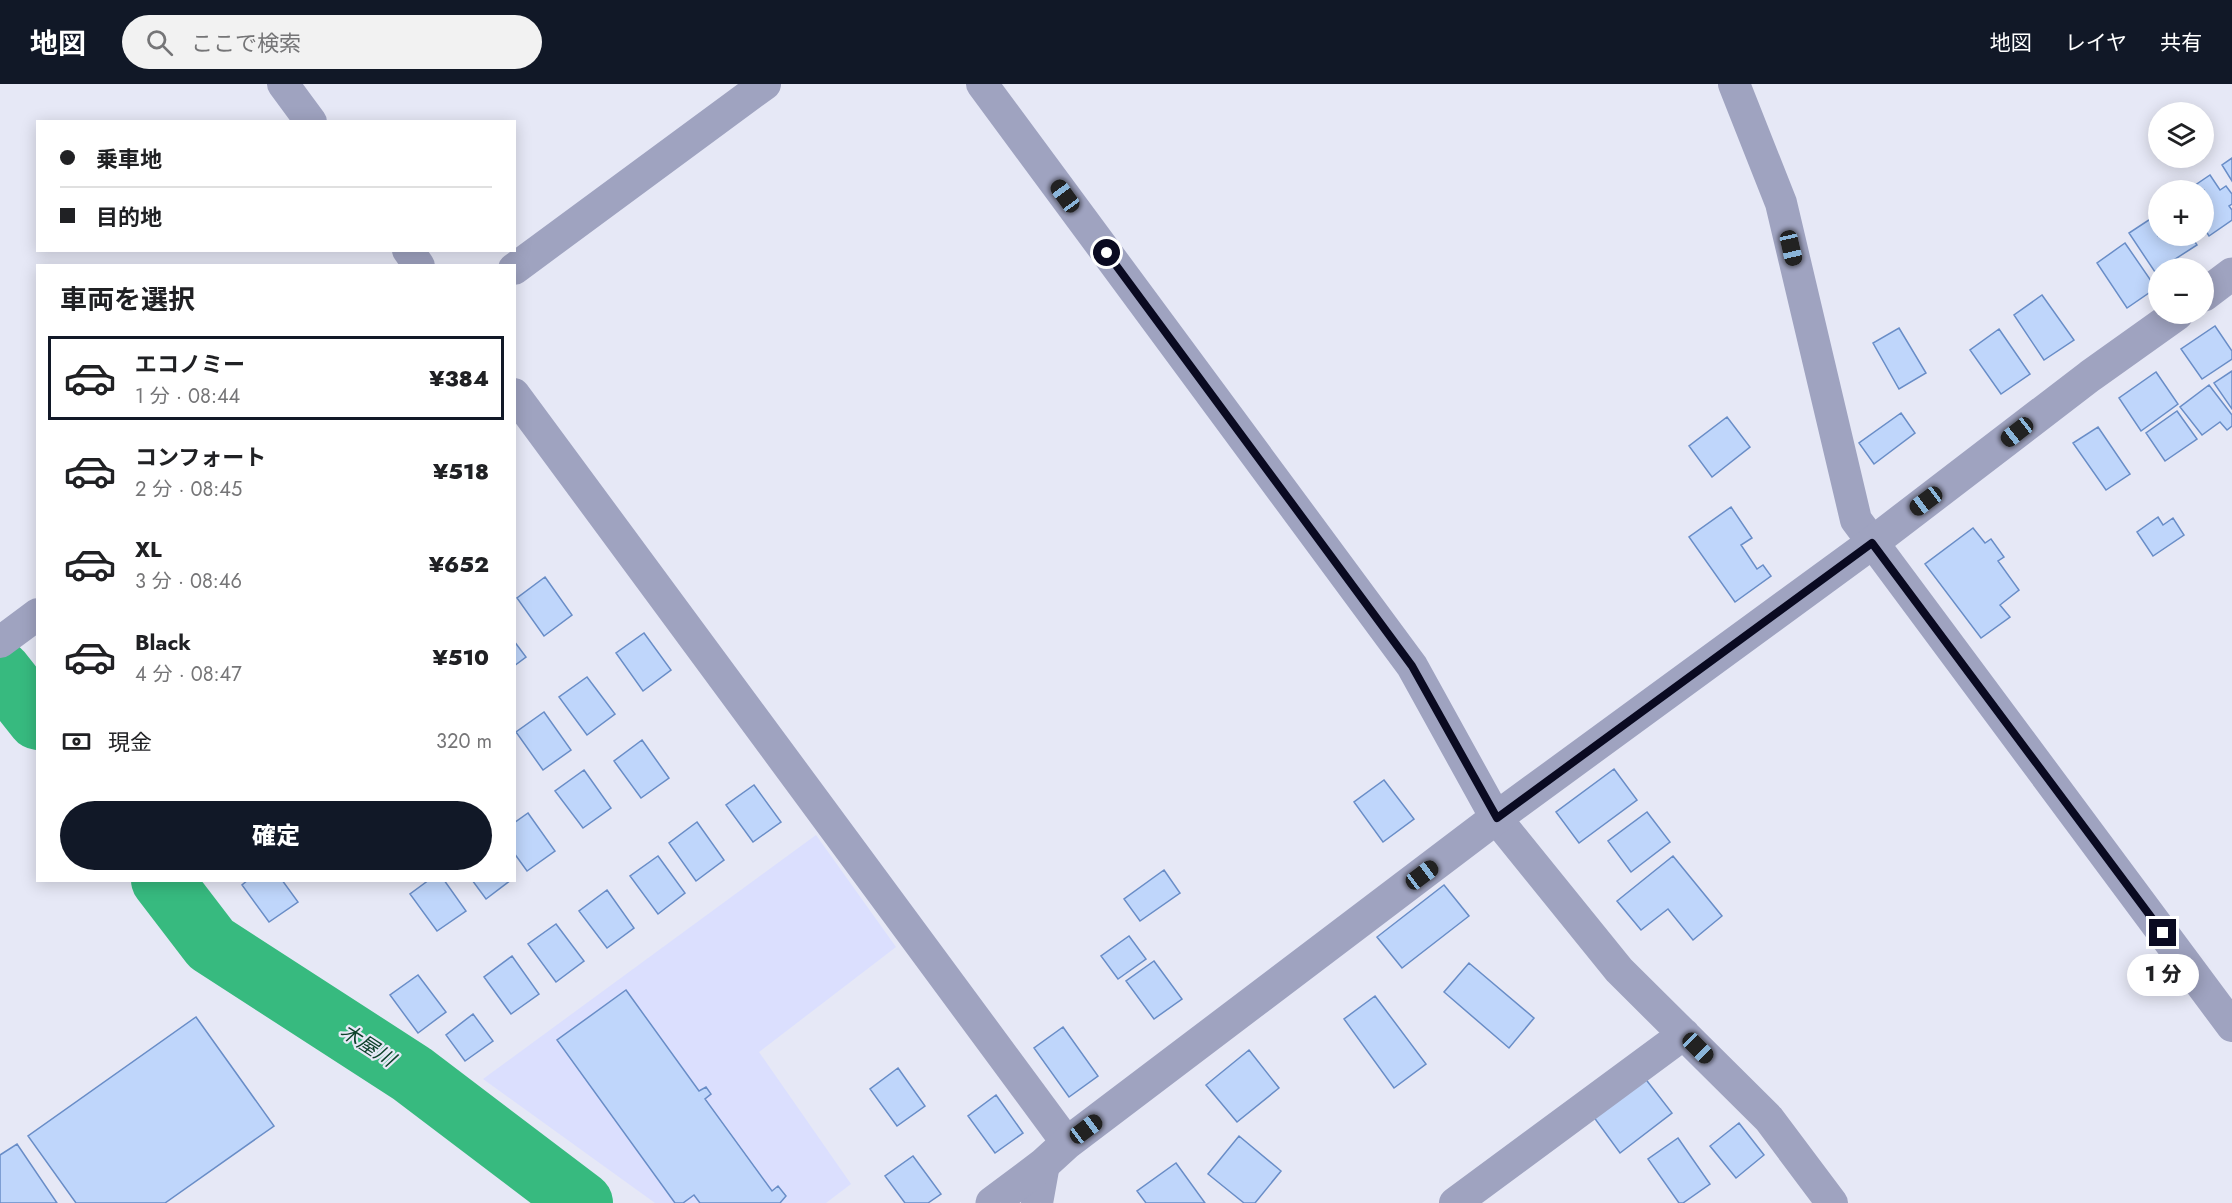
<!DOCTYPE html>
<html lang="ja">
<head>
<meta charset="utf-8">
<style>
  :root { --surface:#fff; --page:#f2f2f2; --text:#202124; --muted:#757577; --line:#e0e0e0; --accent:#111827 }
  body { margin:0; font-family:Jost,"Noto Sans JP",sans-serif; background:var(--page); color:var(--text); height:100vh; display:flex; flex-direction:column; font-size:22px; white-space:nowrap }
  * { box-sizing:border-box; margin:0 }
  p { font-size:20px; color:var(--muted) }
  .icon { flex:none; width:33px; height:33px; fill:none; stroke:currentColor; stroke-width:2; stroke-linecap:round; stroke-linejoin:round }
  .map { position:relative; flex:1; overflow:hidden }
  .details { position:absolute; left:36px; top:180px; width:480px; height:618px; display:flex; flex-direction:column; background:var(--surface); border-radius:0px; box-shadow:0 3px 15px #0003 }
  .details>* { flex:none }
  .banner { position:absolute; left:36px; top:36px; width:480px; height:132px; border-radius:0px; box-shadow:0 3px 15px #0003; display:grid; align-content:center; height:132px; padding:0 24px; background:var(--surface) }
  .buttons { position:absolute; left:2148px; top:18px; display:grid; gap:12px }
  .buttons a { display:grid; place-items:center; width:66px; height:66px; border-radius:50%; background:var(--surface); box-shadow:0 3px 15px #0003; font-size:30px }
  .end { position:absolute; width:27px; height:27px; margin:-14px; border:8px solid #0a0a21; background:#fff; box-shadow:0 0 0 3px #fff }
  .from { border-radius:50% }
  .bubble { position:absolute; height:42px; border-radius:21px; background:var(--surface); box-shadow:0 3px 15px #0003; font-size:20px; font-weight:800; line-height:42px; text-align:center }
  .car { position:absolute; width:18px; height:36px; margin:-18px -9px; border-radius:8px; box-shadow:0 0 4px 2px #0007; background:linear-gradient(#222 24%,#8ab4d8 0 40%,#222 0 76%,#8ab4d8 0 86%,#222 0) }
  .banner b { display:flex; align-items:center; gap:21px; height:57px; font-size:22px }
  .banner b+b { border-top:2px solid var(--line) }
  .banner i { width:15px; height:15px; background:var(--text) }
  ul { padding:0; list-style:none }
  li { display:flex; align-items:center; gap:18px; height:84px; margin:0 12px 9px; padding:0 12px; border:3px solid transparent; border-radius:0px }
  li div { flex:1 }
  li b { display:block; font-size:22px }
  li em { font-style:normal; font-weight:800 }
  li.active { border-color:var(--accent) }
  li>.icon { width:54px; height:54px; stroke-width:1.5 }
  h2 { padding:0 24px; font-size:27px; line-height:72px }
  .pay { display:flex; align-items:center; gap:15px; height:66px; padding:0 24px; font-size:22px }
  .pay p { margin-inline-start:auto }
  .action { display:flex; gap:12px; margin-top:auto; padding:12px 24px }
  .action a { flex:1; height:69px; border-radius:36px; background:var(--accent); color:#fff; font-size:24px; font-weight:800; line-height:69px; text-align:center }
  header { display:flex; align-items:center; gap:36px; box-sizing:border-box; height:84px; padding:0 30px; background:var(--accent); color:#fff }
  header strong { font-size:28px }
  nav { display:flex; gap:33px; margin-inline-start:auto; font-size:21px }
  .search { width:420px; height:54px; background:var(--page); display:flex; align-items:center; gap:15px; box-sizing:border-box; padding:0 21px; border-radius:33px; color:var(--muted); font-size:22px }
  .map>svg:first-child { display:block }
  .built { fill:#dbdffe }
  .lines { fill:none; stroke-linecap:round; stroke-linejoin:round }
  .river { stroke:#37ba7f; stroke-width:62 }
  .building { fill:#bfd6fb; stroke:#698dc7; stroke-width:1.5 }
  .minor { stroke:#9fa3c0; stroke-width:32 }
  .tertiary { stroke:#9fa3c0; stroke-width:33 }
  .route { stroke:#0a0a21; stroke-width:8 }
  .labels { text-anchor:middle; stroke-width:4.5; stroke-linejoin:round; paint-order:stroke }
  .water-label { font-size:20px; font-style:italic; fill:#0d422b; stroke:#e6e8f6 }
</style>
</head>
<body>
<header>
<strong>地図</strong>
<div class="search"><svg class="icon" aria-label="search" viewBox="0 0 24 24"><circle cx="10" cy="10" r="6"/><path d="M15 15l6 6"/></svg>ここで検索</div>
<nav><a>地図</a><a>レイヤ</a><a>共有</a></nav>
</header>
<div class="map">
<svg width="2232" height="1119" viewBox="0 0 2232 1119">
  <rect width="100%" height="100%" fill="#e6e8f6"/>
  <!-- built -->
  <path class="built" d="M816,751L896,863L759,968L851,1100L826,1119H655L483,995Z"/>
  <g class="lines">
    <!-- river -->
    <path class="river" d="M0,587L38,635
      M162,796L211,860L412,990L582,1119"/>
  </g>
  <!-- building -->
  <path class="building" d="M2232,74V97L2222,81Z
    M2210,91L2220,106L2226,102L2232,110V120L2229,122L2232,126V136L2209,152L2204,144V106H2188Z
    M2158,130V152H2191L2197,161L2155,188L2129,149Z
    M2125,159L2156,204L2127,224L2097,179Z
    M2042,211L2074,256L2044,276L2014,231Z
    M2215,242L2232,267V275L2202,295L2181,265Z
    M1899,244L1926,289L1899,305L1873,259Z
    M1999,245L2030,290L2001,310L1970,266Z
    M2232,287V325L2214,299Z
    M2156,288L2178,320L2141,347L2119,314Z
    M2209,301L2232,331V342L2227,346L2220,338L2202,351L2180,323Z
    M2177,327L2197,355L2165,377L2146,349Z
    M1901,329L1915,349L1874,380L1859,359Z
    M1727,333L1750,363L1712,393L1689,362Z
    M2098,343L2130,390L2106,406L2073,359Z
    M1731,423L1752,454L1741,461L1757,485L1763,481L1771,492L1735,518L1689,453Z
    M2158,433L2163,441L2173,434L2184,451L2153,472L2137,448Z
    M1973,444L1985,459L1991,455L2004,473L1998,477L2019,506L2000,521L2010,533L1981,554L1925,480Z
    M545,493L572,531L544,552L517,514Z
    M644,549L671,586L643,607L616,569Z
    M514,557L526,573L514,582Z
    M587,593L615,630L587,651L559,613Z
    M544,628L571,666L543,686L516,648Z
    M642,656L669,694L641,714L614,677Z
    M1614,685L1637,716L1579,759L1556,728Z
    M584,686L611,724L583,744L555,707Z
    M1384,696L1414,735L1383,758L1354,718Z
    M754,701L781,738L753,758L726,721Z
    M1647,728L1670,758L1631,788L1608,757Z
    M528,729L555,767L527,787L514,769V739Z
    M697,738L724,776L696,797L669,759Z
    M658,772L685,809L658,830L630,792Z
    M1673,772L1722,832L1693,856L1668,825L1641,846L1617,817Z
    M1164,786L1180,809L1140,837L1124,815Z
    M248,796H282L298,818L269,838L242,801Z
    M429,796H444L466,827L437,847L410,810Z
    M472,796H511L486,815Z
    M1444,801L1469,832L1402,884L1377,853Z
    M607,806L634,844L607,864L579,827Z
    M556,840L584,877L556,898L528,860Z
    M1129,852L1146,875L1118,895L1101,872Z
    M512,872L539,910L511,930L484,893Z
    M1154,877L1182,915L1154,935L1126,897Z
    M1469,879L1534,934L1509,964L1444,908Z
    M418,891L446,928L418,949L390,911Z
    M626,906L699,1007L706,1003L711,1010L705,1015L772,1107L778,1102L786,1112L780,1119H700L694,1111L683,1119H675L557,956Z
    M1375,912L1426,980L1394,1004L1344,935Z
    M473,930L493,957L465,977L446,951Z
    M196,933L274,1042L165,1119H76L28,1052Z
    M1063,943L1098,992L1069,1013L1034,964Z
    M1249,966L1279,1004L1237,1038L1206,1001Z
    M898,984L925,1022L897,1042L870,1005Z
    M1644,993L1672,1029L1620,1069L1593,1032Z
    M996,1011L1023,1049L995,1069L968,1032Z
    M1739,1039L1764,1071L1736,1094L1710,1062Z
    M1239,1052L1281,1087L1255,1119H1244L1208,1090Z
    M1678,1054L1710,1100L1683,1119H1679L1648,1075Z
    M17,1060L57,1119H0V1071Z
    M913,1072L941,1110L928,1119H905L885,1092Z
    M1176,1079L1205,1119H1146L1137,1107Z"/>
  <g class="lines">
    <!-- minor -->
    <path class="minor" d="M283,0L311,38
      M982,0L1412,582L1496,734L1619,886L1769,1035L1832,1119
      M1734,0L1781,119L1856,436L2232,942
      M408,166L419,182
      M514,185L765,0
      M514,310L1067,1059
      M0,558L38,530
      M1037,1119L1044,1080
      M1455,1119L1684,950"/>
    <!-- tertiary -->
    <path class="tertiary" d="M2204,211L2232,190
      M992,1119L1044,1080L1067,1059L1496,734L1872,459L2090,292L2177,230"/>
  </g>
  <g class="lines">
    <!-- route -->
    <path class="route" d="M1107,169L1412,582L1497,734L1872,459L2163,849"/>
  </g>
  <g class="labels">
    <!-- water labels -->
    <g class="water-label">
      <text transform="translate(368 961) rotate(33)" y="7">木屋川</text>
    </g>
  </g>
</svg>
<div class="buttons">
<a><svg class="icon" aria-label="layers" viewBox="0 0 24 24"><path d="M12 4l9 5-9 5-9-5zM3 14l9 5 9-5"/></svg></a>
<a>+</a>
<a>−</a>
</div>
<i class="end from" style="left:1107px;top:169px"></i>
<i class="end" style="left:2163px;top:849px"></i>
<div class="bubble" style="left:2127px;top:870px;width:72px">1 分</div>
<i class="car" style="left:1065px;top:112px;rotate:324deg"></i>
<i class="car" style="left:1791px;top:164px;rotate:167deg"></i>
<i class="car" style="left:2017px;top:348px;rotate:232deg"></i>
<i class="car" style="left:1926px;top:417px;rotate:233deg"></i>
<i class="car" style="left:1422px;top:791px;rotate:53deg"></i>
<i class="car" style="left:1698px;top:964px;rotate:135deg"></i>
<i class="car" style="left:1086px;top:1045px;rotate:53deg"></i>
<div class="banner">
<b><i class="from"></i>乗車地</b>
<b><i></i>目的地</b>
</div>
<section class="details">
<h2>車両を選択</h2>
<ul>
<li class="active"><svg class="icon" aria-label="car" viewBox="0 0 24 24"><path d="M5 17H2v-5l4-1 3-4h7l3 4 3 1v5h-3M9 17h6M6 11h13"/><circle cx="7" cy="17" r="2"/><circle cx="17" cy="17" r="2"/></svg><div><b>エコノミー</b><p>1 分 · 08:44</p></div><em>¥384</em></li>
<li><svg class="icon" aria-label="car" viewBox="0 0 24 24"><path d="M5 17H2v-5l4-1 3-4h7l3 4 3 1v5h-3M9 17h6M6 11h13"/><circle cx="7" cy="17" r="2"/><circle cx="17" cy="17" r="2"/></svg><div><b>コンフォート</b><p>2 分 · 08:45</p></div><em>¥518</em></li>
<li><svg class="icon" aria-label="car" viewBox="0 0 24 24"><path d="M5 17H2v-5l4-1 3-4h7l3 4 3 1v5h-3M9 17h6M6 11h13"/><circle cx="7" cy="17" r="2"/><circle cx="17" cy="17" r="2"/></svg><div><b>XL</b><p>3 分 · 08:46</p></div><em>¥652</em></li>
<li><svg class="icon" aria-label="car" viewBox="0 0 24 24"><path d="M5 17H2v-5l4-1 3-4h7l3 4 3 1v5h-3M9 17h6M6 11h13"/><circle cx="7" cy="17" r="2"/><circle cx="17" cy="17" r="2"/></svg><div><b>Black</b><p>4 分 · 08:47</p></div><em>¥510</em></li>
</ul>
<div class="pay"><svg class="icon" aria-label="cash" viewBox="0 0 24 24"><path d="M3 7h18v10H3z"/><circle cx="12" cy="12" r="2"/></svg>現金<p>320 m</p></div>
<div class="action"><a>確定</a></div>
</section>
</div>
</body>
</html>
